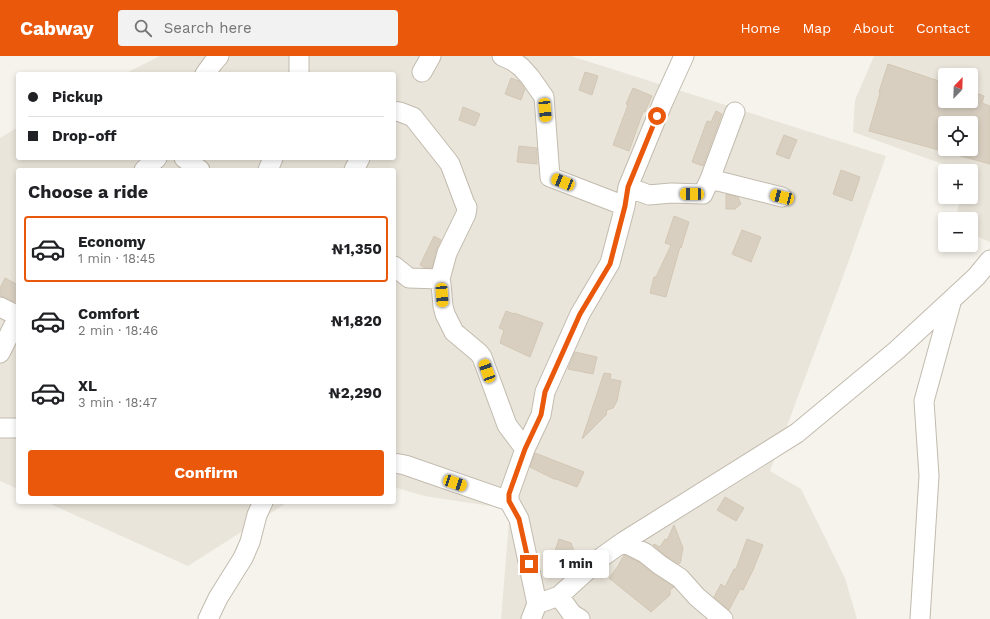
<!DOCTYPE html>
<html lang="en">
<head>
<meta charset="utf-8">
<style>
  :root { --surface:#fff; --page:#f2f2f2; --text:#202124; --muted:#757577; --line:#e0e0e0; --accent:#ea580c }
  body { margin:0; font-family:"Work Sans",sans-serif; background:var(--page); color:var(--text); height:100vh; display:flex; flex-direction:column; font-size:15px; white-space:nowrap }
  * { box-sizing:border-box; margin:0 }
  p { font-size:13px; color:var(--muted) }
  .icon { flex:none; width:22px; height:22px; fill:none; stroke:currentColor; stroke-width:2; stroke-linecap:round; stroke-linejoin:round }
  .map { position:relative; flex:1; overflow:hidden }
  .drawer { position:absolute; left:16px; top:112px; width:380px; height:336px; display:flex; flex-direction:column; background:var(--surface); border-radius:4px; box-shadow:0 2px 6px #0003 }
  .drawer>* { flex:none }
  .banner { position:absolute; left:16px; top:16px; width:380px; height:88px; border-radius:4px; box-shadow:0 2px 6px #0003; display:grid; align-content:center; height:88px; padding:0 12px; background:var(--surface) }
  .needle { width:26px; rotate:23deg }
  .fabs { position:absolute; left:938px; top:12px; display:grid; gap:8px }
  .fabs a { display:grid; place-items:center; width:40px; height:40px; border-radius:4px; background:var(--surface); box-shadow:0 2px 6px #0003; font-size:20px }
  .end { position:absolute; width:18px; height:18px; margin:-9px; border:5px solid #ea580c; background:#fff; box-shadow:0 0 0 2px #fff }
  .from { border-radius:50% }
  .bubble { position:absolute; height:28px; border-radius:4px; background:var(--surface); box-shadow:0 2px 6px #0003; font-size:13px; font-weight:700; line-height:28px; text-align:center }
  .car { position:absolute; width:12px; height:24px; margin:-12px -6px; border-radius:5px; box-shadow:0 0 3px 1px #0007; background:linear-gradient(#f5c518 24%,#345 0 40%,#f5c518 0 76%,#345 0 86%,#f5c518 0) }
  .banner b { display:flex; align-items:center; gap:14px; height:38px; font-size:15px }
  .banner b+b { border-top:1px solid var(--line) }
  .banner i { width:10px; height:10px; background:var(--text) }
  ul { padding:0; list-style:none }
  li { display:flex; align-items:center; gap:12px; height:66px; margin:0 8px 6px; padding:0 4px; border:2px solid transparent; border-radius:4px }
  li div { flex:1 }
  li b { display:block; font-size:15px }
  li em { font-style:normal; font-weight:700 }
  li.current { border-color:var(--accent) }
  li>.icon { width:36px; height:36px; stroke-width:1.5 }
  h2 { padding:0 12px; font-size:18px; line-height:48px }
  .cta { display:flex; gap:8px; margin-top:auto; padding:8px 12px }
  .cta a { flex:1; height:46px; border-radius:4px; background:var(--accent); color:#fff; font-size:16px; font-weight:700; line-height:46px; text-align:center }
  header { display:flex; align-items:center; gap:24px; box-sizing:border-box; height:56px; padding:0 20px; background:var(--accent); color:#fff }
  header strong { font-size:19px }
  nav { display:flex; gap:22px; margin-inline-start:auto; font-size:14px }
  .search { width:280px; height:36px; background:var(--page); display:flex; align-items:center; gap:10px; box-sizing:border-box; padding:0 14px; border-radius:4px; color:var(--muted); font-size:15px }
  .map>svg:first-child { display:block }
  .residential { fill:#eae5da; fill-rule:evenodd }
  .building { fill:#d8cfc1; stroke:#d3c7b4; fill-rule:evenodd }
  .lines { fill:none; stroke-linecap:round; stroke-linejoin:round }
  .street-casing { stroke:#c2bbae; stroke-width:21 }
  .street { stroke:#fff; stroke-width:19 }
  .route { stroke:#ea580c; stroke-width:5 }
</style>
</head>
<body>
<header>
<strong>Cabway</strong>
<div class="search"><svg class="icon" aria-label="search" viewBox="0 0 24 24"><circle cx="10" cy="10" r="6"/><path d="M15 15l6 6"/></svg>Search here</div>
<nav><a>Home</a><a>Map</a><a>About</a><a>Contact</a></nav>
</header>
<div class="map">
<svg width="990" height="563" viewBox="0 0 990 563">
  <rect width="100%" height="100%" fill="#f6f3ec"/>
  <!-- residential -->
  <path class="residential" d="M160,0H571L886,100L844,218L770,415L801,433L845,522L857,563H501L510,453L424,440L394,431V114H18V433L0,425V82L18,71V102H394V18H124Z
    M874,0H990V186L971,178V163H955L961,141H971V115H962L853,76L855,44ZM945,19H971V45H945ZM945,67H971V93H945Z
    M46,446H288L188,510Z"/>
  <!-- building -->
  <path class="building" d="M888,8L945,27V45H971V35L984,40L982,47L990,50V108L869,75L880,37L879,36ZM945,67H971V93H945Z
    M585,16L598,20L592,39L579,34Z
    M511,22L519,25L525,33L521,44L505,38Z
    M633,32L652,40L645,56H643L629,95L613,89L628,49L626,48Z
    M463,51L480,58L475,70L459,64Z
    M716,55L722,58L703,110L692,106L707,65L711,66Z
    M784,79L797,84L789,103L776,98Z
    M519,90L537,92V108L517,106Z
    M841,114L860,121L852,145L833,138Z
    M726,138L738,141L741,148L735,153H726Z
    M674,160L689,166L681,192L680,191L666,241L650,237L654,221H656L671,189L665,187Z
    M742,174L761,181L751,206L732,198Z
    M434,180L441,184L436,194L432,212H425L420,209Z
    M5,222L18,229V240L15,246L5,241L0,240V232Z
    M506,255L514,258V257L543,267L530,301L500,287L504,274L499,272Z
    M575,296L597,301L593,318L568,313Z
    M604,317L611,318L610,323L621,325L617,345L613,352L607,354L606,359L582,383Z
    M535,397L584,416L577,431L556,423H554L530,411Z
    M725,441L744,452L736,465L717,454Z
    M674,469L683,492L681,502V505L679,508L666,500L653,489L654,488L660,491L665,483L667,484Z
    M559,483L571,487L574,495L571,504L554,498Z
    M747,483L763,489L753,514L743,534L740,533L729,554L714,541L721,528L725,531L734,513H736Z
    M624,499L639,506L654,518L674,531L670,534V539L651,556L609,522L618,510Z"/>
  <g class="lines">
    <!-- street casing -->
    <g class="street-casing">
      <path id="street" d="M502,0L513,5L521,11L530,21L544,41L550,121L625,150
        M422,16L431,0
        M205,18L213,7L219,0
        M299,18V0
        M394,55L400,56L413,61L447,104L450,108L465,148L467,151L466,158L447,197L440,223L441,228L443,250L445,258L454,276L479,297L482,301L507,369L525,393
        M184,102L200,114
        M144,114L157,102
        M268,114L273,102
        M354,114L360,102
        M710,123L735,56
        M628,131L649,139L671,137L703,138L710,123L782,141
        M394,210L409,222L440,223
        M0,251L18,260
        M0,297L18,261
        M0,372H18
        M394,407L405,409L509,445
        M623,486L645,497L660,509L680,522L697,541L723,563
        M559,540L572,558L580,563
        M537,548L519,463L509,445V438L525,393L541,359L545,336L580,258L610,207L625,150L628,131L663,46L684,0
        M208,563L218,542L243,502L250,486L257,459L263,446
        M531,563L537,548L559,540L602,501L623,486L797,377L897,294L976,221L990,204
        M920,563L929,420L924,345L952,243"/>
    </g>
    <!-- street -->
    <use href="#street" class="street"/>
  </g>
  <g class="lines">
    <!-- route -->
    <path class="route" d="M529,508L519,463L509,445V438L525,393L541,359L545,336L580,258L610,208L625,150L628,131L657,60"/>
  </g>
</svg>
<div class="fabs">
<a><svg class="needle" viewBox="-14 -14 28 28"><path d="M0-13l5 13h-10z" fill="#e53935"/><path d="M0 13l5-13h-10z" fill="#757577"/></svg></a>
<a><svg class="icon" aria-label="locate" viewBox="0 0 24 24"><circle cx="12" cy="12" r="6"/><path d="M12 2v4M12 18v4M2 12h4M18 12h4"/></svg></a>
<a>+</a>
<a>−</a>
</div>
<i class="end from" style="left:657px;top:60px"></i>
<i class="end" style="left:529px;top:508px"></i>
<div class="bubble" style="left:543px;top:494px;width:66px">1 min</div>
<i class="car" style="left:545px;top:54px;rotate:175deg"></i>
<i class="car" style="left:563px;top:126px;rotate:292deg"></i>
<i class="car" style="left:692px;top:138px;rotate:271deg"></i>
<i class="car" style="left:782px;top:141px;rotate:284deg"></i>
<i class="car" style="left:442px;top:239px;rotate:176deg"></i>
<i class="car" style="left:487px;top:315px;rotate:340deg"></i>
<i class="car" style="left:455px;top:427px;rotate:109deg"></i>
<div class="banner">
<b><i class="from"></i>Pickup</b>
<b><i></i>Drop-off</b>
</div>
<section class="drawer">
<h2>Choose a ride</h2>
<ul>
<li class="current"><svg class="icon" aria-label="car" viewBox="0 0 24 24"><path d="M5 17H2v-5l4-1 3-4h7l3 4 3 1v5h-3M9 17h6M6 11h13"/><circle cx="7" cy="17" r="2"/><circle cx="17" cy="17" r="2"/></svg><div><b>Economy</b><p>1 min · 18:45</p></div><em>₦1,350</em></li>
<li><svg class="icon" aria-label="car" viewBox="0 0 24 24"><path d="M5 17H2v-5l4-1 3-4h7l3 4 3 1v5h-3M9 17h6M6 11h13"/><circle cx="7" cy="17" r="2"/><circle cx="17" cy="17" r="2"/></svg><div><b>Comfort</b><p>2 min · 18:46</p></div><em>₦1,820</em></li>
<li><svg class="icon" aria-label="car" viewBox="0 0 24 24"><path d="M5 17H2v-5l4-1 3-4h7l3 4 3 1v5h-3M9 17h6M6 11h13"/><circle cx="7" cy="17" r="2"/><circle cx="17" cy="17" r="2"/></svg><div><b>XL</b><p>3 min · 18:47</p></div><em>₦2,290</em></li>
</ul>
<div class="cta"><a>Confirm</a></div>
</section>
</div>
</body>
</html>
